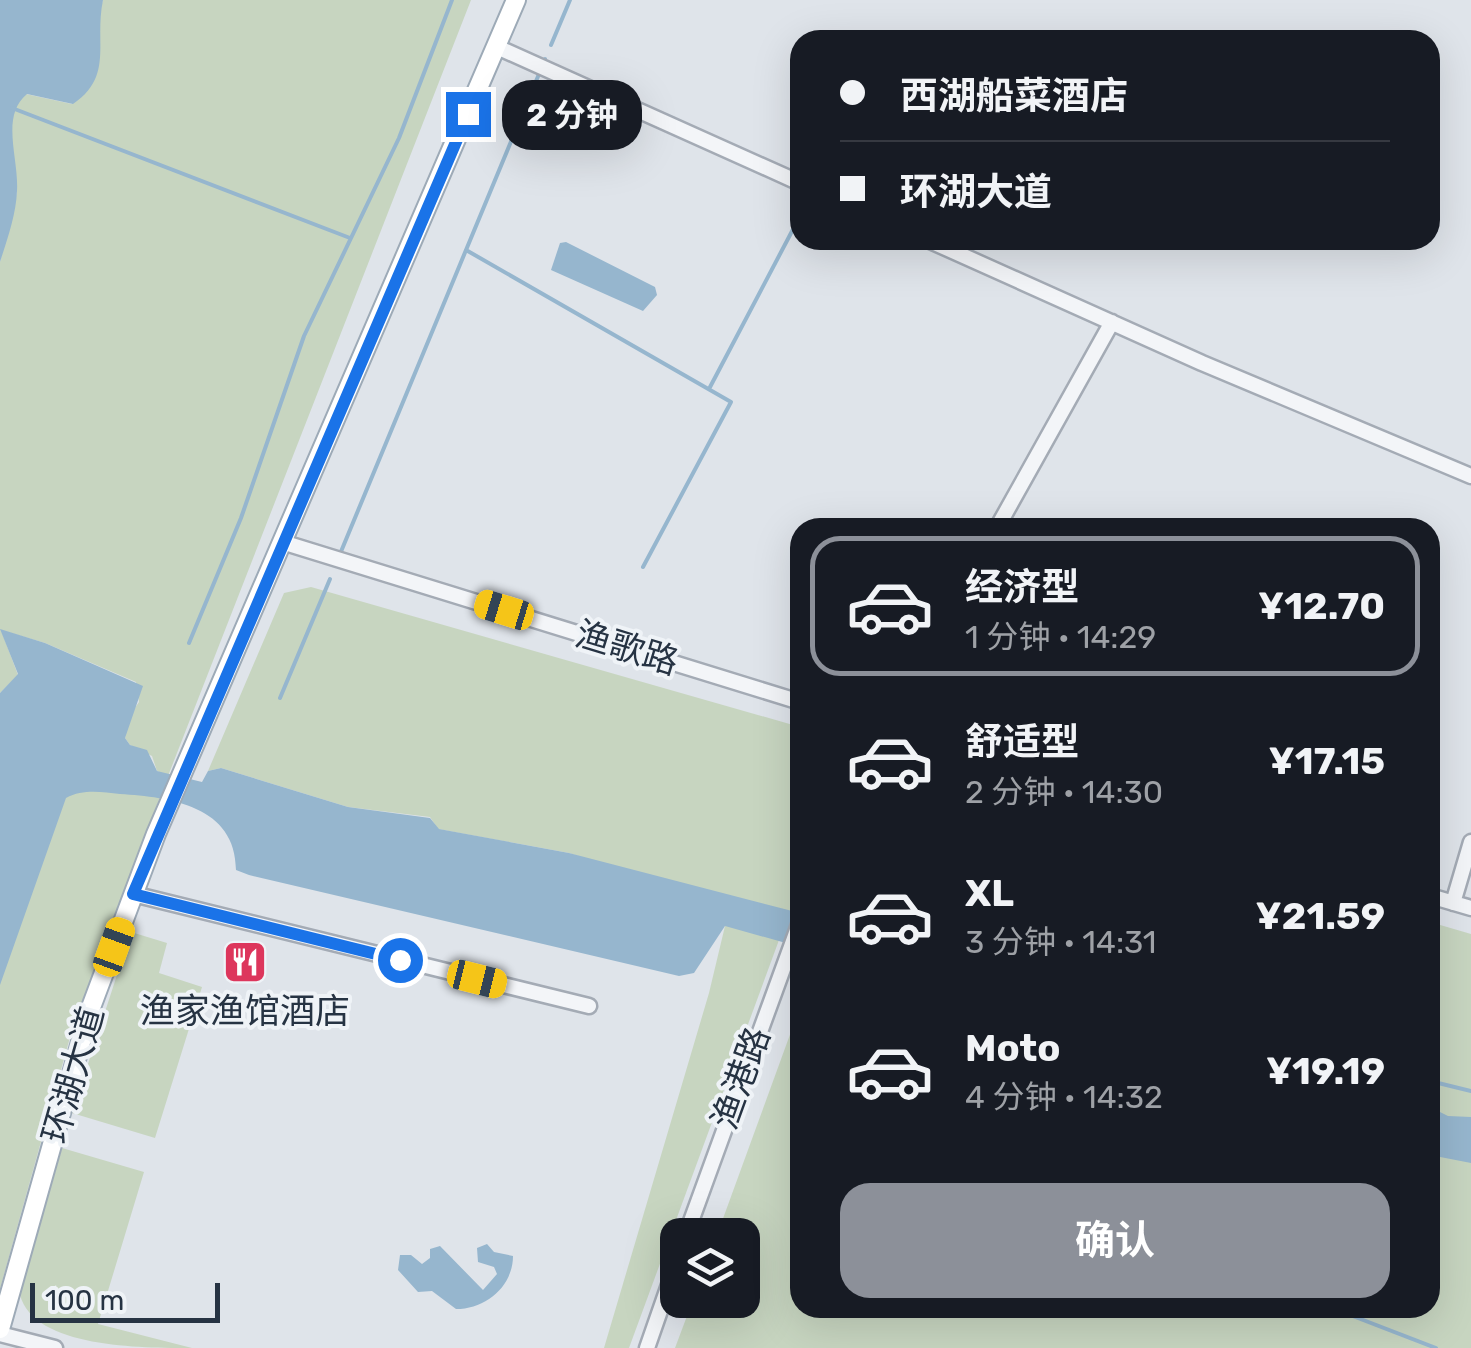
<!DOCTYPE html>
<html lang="zh">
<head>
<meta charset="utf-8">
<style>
  :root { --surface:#171b24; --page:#242831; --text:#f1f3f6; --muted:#9ea1a6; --line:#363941; --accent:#8c9099 }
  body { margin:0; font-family:Rubik,"Noto Sans SC",sans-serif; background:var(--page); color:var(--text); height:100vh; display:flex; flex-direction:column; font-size:38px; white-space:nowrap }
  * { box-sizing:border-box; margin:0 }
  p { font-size:32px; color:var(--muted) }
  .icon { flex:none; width:55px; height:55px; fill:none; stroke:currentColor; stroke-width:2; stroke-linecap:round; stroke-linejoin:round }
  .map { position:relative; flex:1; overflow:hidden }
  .side { position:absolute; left:790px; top:518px; width:650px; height:800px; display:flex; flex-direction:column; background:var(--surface); border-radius:30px; box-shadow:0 10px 40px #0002 }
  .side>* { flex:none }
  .top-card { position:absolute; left:790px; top:30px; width:650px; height:220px; border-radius:30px; box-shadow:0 10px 40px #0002; display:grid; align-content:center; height:220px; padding:0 50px; background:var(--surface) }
  .buttons { position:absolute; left:660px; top:1218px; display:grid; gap:20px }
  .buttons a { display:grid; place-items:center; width:100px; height:100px; border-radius:20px; background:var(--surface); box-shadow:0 10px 40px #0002; font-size:50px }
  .scale { position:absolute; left:30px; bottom:25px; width:190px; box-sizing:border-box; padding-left:10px; border:5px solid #263343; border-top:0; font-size:28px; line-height:35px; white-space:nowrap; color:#263343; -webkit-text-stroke:8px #eff3f7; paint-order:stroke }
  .end { position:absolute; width:45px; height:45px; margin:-22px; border:12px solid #1a73e8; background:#fff; box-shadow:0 0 0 5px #fff }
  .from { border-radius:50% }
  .bubble { position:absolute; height:70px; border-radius:30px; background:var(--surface); box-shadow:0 10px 40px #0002; font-size:32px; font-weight:700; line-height:70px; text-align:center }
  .car { position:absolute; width:30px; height:60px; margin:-30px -15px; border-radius:12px; box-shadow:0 0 8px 2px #0007; background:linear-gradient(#f5c518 24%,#345 0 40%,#f5c518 0 76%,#345 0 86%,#f5c518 0) }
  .top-card b { display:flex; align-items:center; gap:35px; height:95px; font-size:38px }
  .top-card b+b { border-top:2px solid var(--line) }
  .top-card i { width:25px; height:25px; background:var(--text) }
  ul { padding:18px 0 0; list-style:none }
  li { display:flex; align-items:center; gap:30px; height:140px; margin:0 20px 15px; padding:0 30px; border:5px solid transparent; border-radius:30px }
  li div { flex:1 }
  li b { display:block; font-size:38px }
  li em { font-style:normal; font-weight:700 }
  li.selected { border-color:var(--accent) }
  li>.icon { width:90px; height:90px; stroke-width:1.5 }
  .cta { display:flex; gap:20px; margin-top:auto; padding:20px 50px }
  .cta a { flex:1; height:115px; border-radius:30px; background:var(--accent); color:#fff; font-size:40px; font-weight:700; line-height:115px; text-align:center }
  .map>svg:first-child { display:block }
  .green { fill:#c7d5c0 }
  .water { fill:#96b6ce }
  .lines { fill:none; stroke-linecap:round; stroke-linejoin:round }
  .stream { stroke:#96b6ce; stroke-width:4 }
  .minor-casing { stroke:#a4abb5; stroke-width:19 }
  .major-casing { stroke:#9daab7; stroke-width:22 }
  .minor { stroke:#f3f5f8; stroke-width:14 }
  .major { stroke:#fff; stroke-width:18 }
  .route { stroke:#1a73e8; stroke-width:12 }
  .labels { text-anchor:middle; stroke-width:8; stroke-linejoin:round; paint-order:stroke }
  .street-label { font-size:35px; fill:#263343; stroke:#eff3f7 }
  .poi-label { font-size:35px; fill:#263343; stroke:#eff3f7 }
</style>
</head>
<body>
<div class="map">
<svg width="1471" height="1348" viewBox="0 0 1471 1348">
  <rect width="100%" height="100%" fill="#dfe4ea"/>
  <!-- green -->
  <path class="green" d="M103,0H471L168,776L157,771L152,756L130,745L125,738L128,718L139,702L136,682L45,643L1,630L18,675L0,693V262L17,192L9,116L14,103L26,94L72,104Z
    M311,587L800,727V883L629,1348H604L709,993L725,926L628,872L569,853L438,829L430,817L348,807L221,768L208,771L284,593Z
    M0,744L160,797L74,1023L0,1289Z
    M1430,922L1471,934V1348H675L693,1300H742V1235H717L800,1007V1308H1430Z
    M131,932L167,943L159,973L202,987L155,1138L72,1113Z
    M62,1148L144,1172L98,1324L192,1348C141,1348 34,1348 20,1295Z"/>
  <!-- water -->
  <path class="water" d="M0,0H103C94,43 114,76 73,104L27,94C0,116 19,158 17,191C16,215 7,240 0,262Z
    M566,242L655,287L657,295L643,311L551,270L560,243Z
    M0,629L45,643L143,686L125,738L130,745L147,750L157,771L202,782L208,771L221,768L348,807L430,818L439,829L569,853L800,913V947L725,926L694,973L679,976L249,875L236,870C236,806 170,797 120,794C101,792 83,789 66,798L0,985V693L18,674Z
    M1430,1107L1448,1116L1471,1117V1163L1430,1155Z
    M487,1244L494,1252L513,1256C513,1286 486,1309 456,1309L432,1291L418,1292L398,1270L400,1255H411L422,1264L430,1258V1249L440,1246L483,1290L497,1274L494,1267L478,1262L477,1248Z"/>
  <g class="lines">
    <!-- stream -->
    <path class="stream" d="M551,45L570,0
      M544,60L545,59
      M12,108L350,238
      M466,250L731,402L643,567
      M709,389L800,216
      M340,554L539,74
      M189,643L241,518L304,336L399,138L452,0
      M280,698L330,579
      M1430,1081L1471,1091
      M1332,1308L1436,1348"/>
    <!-- minor casing -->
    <g class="minor-casing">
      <path id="minor" d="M497,47L800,183
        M928,240L1202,363L1471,476
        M997,528L1112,322
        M282,542L800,702
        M133,894L589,1006
        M1430,896L1471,908
        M1453,903L1471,842
        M686,1235L800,922
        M0,1334L55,1348
        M647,1348L678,1259"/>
    </g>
    <!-- major casing -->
    <g class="major-casing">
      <path id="major" d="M0,1329L90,1010L156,834L516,0"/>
    </g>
    <!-- minor -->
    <use href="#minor" class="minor"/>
    <!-- major -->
    <use href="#major" class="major"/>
  </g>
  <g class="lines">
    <!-- route -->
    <path class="route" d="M400,960L133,894L468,114"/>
  </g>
  <!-- icons -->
  <defs>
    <g id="restaurant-square" transform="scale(2.25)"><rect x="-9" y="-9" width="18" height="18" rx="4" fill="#dd365c" stroke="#eff3f7"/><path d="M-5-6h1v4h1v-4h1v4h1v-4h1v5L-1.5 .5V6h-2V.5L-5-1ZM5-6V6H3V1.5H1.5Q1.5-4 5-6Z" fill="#fff"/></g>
  </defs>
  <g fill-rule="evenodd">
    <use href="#restaurant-square" x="245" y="962"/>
  </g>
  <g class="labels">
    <!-- street labels -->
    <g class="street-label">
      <text transform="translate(627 648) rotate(17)" y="12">渔歌路</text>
      <text transform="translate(73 1075) rotate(-74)" y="12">环湖大道</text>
      <text transform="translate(741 1078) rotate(-70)" y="12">渔港路</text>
    </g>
    <!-- poi labels -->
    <g class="poi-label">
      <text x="245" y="1023">渔家渔馆酒店</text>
    </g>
  </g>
</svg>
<div class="buttons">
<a><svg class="icon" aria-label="layers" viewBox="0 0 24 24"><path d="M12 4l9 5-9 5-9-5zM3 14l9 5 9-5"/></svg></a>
</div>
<div class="scale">100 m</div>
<i class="end from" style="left:400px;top:960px"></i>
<i class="end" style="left:468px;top:114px"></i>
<div class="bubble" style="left:502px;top:80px;width:140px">2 分钟</div>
<i class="car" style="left:504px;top:610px;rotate:287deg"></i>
<i class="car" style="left:114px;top:947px;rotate:20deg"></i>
<i class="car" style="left:477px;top:979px;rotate:104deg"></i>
<div class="top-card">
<b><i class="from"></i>西湖船菜酒店</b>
<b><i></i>环湖大道</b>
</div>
<section class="side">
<ul>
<li class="selected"><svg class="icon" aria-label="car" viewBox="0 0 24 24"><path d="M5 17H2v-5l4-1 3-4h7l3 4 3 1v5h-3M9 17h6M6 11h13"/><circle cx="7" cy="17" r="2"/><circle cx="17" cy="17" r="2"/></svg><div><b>经济型</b><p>1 分钟 · 14:29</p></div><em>¥12.70</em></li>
<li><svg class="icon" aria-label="car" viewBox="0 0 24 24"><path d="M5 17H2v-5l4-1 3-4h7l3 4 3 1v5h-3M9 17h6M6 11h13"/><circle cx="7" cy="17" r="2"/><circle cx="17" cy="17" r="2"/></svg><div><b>舒适型</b><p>2 分钟 · 14:30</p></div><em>¥17.15</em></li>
<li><svg class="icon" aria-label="car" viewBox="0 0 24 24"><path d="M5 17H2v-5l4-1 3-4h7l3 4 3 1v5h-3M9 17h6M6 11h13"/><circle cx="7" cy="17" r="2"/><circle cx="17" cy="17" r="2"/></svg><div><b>XL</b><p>3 分钟 · 14:31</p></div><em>¥21.59</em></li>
<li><svg class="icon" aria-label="car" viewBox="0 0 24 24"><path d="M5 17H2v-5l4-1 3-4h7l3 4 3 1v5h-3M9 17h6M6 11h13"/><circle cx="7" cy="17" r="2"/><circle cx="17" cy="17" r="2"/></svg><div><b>Moto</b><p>4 分钟 · 14:32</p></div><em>¥19.19</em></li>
</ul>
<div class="cta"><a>确认</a></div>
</section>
</div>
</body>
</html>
